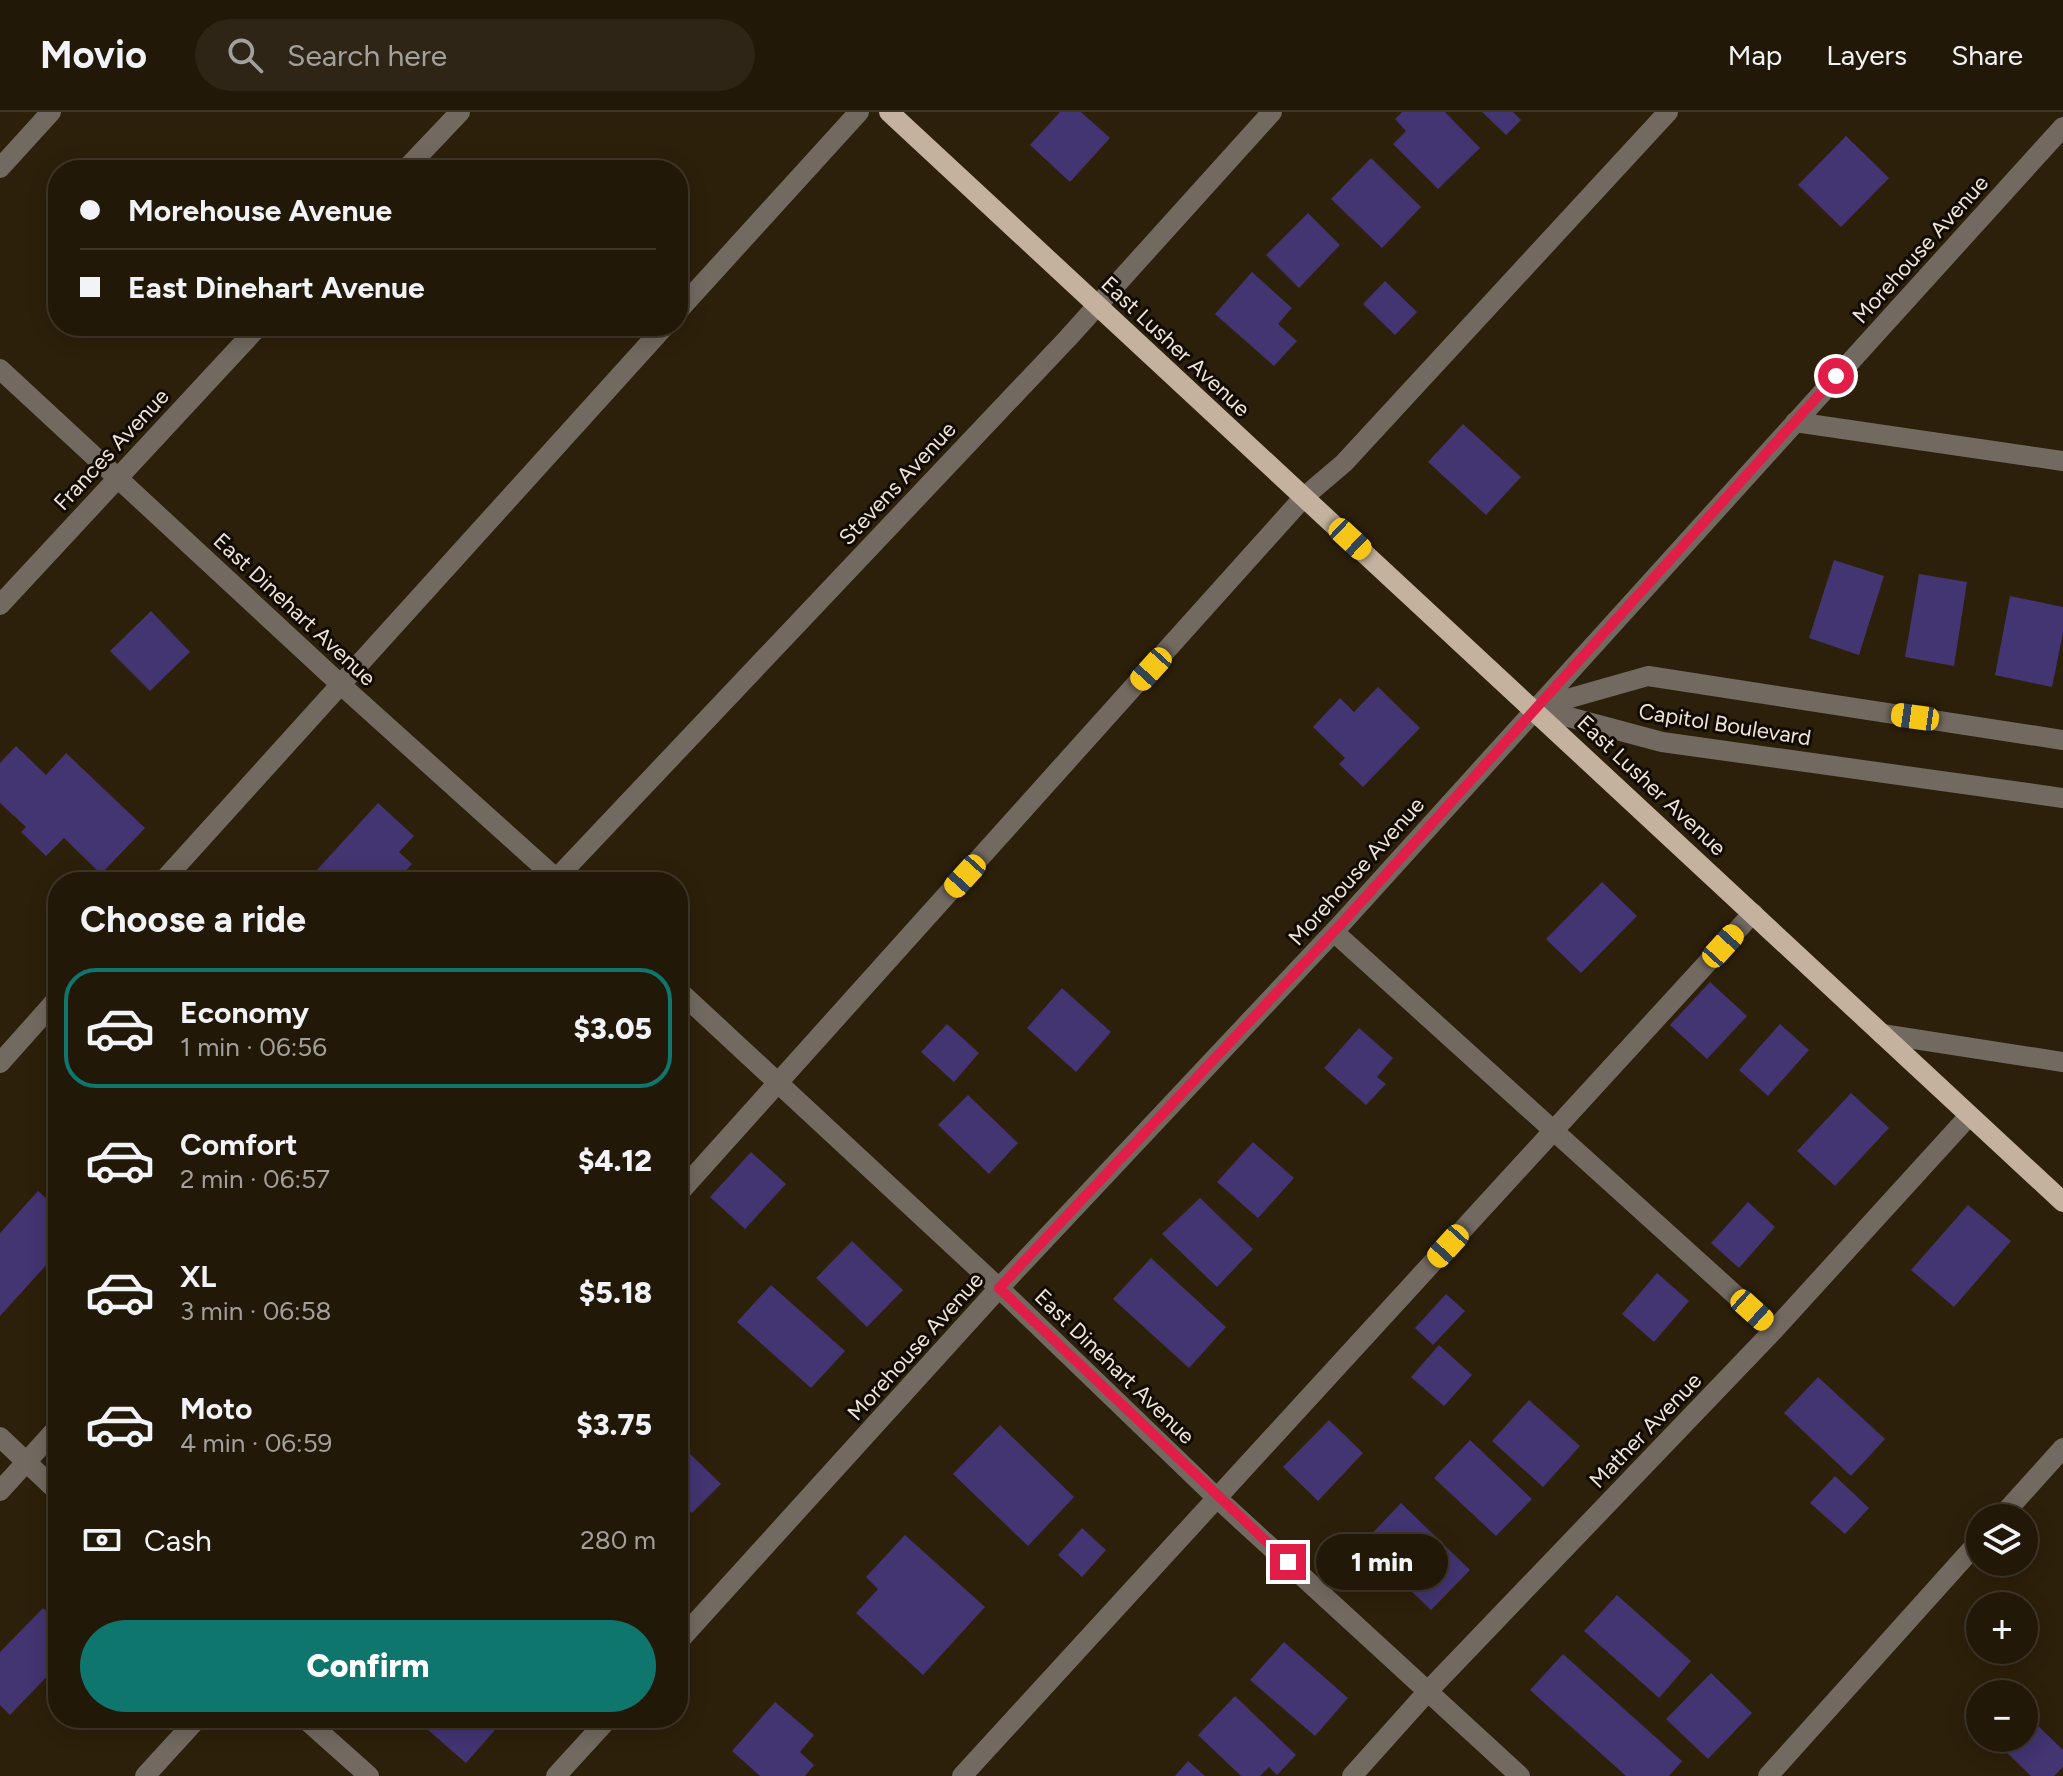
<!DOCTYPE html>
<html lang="en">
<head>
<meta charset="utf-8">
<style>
  :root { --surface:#221808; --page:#2e2516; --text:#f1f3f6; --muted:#a2a09c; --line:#3f3729; --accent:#0f766e }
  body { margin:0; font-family:Figtree,sans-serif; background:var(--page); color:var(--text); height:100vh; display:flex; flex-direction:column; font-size:30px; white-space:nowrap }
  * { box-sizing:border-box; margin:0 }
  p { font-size:26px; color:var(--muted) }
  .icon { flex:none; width:44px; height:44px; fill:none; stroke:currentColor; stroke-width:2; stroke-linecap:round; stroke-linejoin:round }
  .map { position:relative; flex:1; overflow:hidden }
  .panel { position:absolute; left:48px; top:760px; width:640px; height:856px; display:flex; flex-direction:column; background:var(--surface); border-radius:32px; box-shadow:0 4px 20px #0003,0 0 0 2px var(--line) }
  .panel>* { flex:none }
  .guide { position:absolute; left:48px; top:48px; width:640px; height:176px; border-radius:32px; box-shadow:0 4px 20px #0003,0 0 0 2px var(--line); display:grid; align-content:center; height:176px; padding:0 32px; background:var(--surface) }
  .fabs { position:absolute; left:1966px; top:1392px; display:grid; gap:16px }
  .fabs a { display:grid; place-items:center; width:72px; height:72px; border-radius:50%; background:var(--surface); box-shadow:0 4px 20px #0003,0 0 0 2px var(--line); font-size:40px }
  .end { position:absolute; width:36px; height:36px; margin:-18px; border:10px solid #e11d48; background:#fff; box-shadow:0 0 0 4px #fff }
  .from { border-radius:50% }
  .bubble { position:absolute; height:56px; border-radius:28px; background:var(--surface); box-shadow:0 4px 20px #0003,0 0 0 2px var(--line); font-size:26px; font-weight:800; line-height:56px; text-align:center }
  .car { position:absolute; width:24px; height:48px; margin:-24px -12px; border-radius:10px; box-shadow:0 0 6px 2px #0007; background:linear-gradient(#f5c518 24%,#345 0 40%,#f5c518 0 76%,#345 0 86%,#f5c518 0) }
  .guide b { display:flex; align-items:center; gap:28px; height:76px; font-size:30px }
  .guide b+b { border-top:2px solid var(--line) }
  .guide i { width:20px; height:20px; background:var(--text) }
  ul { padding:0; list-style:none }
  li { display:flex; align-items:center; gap:24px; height:120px; margin:0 16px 12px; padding:0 16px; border:4px solid transparent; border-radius:32px }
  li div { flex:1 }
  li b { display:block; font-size:30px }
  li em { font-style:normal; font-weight:800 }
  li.on { border-color:var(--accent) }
  li>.icon { width:72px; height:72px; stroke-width:1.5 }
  h2 { padding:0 32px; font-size:36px; line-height:96px }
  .pay { display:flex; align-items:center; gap:20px; height:88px; padding:0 32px; font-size:30px }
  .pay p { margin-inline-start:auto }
  .action { display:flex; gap:16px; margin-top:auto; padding:16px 32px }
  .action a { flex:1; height:92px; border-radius:48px; background:var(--accent); color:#fff; font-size:32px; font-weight:800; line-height:92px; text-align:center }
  header { display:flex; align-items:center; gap:48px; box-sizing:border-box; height:112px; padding:0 40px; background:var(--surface); border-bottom:2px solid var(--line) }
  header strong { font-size:38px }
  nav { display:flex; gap:44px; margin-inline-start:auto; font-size:28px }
  .search { width:560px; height:72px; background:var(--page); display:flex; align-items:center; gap:20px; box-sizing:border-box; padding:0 28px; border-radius:44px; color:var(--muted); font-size:30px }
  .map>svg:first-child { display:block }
  .building { fill:#433472 }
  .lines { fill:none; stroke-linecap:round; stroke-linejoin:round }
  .minor { stroke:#726a60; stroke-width:20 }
  .major { stroke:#c4b29e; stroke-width:20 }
  .route { stroke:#e11d48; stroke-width:10 }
  .labels { text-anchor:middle; stroke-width:6; stroke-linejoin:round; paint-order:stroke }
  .street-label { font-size:22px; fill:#eee5d8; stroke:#110b04 }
</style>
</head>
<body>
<header>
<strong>Movio</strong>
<div class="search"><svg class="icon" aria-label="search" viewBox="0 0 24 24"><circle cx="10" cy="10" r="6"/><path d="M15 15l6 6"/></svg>Search here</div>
<nav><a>Map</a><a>Layers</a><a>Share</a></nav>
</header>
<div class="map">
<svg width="2063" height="1664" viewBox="0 0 2063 1664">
  <rect width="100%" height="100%" fill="#2d200a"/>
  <!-- building -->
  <path class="building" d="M1060,0H1081L1110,26L1070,70L1030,33Z
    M1402,0H1445L1480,36L1438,77L1393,32L1406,19L1395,7Z
    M1482,0H1513L1521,8L1506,23Z
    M1846,24L1889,66L1841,115L1798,73Z
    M1371,46L1421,95L1382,136L1331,87Z
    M1308,101L1340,133L1299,176L1266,143Z
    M1252,160L1292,196L1278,212L1297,229L1274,254L1215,202Z
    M1385,169L1417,200L1395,223L1363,192Z
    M1463,312L1521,365L1486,403L1428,350Z
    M1834,448L1884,464L1859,543L1809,526Z
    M1919,462L1967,470L1954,554L1905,545Z
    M2010,484L2063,495V521L2052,575L1995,563Z
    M151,499L190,540L150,579L110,539Z
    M1378,575L1420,616L1363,675L1339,652L1345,646L1313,615L1340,586L1354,600Z
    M16,634L46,663L66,641L145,716L101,762L64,726L46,744L21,720L26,715L0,691V651Z
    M378,691L414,724L399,740L412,752L395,770H306Z
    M1602,770L1637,804L1581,861L1546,827Z
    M1710,870L1747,904L1707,947L1670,913Z
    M1062,876L1111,920L1076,960L1027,916Z
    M947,912L979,941L954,970L921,940Z
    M1780,912L1809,938L1768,984L1739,958Z
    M1359,916L1393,946L1377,965L1386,972L1366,993L1324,956Z
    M1851,981L1889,1016L1835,1074L1797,1039Z
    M968,983L1018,1031L989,1062L938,1013Z
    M1253,1030L1294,1066L1258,1106L1217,1070Z
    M751,1040L786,1072L745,1117L710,1085Z
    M38,1079L58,1097V1140L0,1204V1121Z
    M1200,1086L1253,1137L1217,1175L1162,1122Z
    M1748,1090L1775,1115L1739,1156L1711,1131Z
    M1968,1093L2011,1129L1954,1195L1911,1158Z
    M852,1129L903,1178L867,1215L816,1166Z
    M1151,1146L1226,1215L1189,1256L1113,1187Z
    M1657,1161L1689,1189L1654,1230L1622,1202Z
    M771,1173L845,1239L811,1276L737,1210Z
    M1446,1182L1465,1199L1433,1233L1415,1216Z
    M1439,1233L1472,1263L1444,1294L1411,1265Z
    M1818,1265L1885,1327L1851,1364L1784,1301Z
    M1529,1288L1580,1334L1543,1375L1492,1329Z
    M1329,1308L1363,1341L1318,1389L1283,1355Z
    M1000,1313L1074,1385L1028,1434L953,1362Z
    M1470,1328L1532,1387L1496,1424L1434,1366Z
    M678,1330L721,1372L692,1401L678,1388Z
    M1835,1364L1869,1396L1845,1422L1810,1391Z
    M1401,1391L1470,1458L1431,1498L1362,1432Z
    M1082,1416L1106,1438L1082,1465L1058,1443Z
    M905,1423L985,1495L923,1563L856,1501L878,1477L866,1465Z
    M1617,1483L1691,1549L1659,1586L1584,1519Z
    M43,1496L58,1510V1553L10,1603L0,1593V1540Z
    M1284,1530L1348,1586L1315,1624L1250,1568Z
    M1563,1542L1682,1649L1669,1664H1626L1530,1578Z
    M1711,1561L1752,1601L1708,1647L1666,1607Z
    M1235,1584L1296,1643L1277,1663L1269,1655L1260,1664H1241L1198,1623Z
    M775,1590L814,1623L800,1640L814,1653L805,1664H760L732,1639Z
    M2028,1604L2063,1638V1655L2054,1664H2031L1999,1633L2007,1626H2024V1608Z
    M424,1606H482L495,1618L466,1651L420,1611Z
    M1188,1649L1205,1664H1175Z"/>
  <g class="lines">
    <!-- minor -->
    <path class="minor" d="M0,56L51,0
      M405,58L460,0
      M678,199L859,0
      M0,257L340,572L560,770
      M1795,310L2063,349
      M0,493L259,214
      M1535,596L1648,564L2063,628
      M1535,596L1662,630L2063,686
      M162,770L665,214
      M553,770L1068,226L1272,0
      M1334,820L1774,1218
      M678,878L999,1176L1217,1386L1520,1664
      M1882,922L2063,950
      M0,951L58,886
      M678,1082L1304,385L1344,351L1668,0
      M0,1325L58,1380
      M0,1379L58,1315
      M2000,1406L2063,1336
      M678,1530L999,1176L1342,811L2063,15
      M304,1606L369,1664
      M145,1664L198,1606
      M556,1664L609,1606
      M962,1664L1753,801
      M1352,1664L1429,1578L1774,1218L1969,1004
      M1768,1664L1980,1428"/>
    <!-- major -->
    <path class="major" d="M889,0L2063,1090"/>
  </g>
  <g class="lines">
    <!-- route -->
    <path class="route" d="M1288,1450L999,1176L1342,811L1836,264"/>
  </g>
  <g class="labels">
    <!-- street labels -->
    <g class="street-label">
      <text transform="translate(1920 137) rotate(-48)" y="8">Morehouse Avenue</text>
      <text transform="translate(1176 234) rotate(43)" y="8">East Lusher Avenue</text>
      <text transform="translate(111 337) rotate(-47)" y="8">Frances Avenue</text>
      <text transform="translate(897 371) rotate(-47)" y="8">Stevens Avenue</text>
      <text transform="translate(295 497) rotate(43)" y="8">East Dinehart Avenue</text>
      <text transform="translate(1725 612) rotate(9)" y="8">Capitol Boulevard</text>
      <text transform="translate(1652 673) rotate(43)" y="8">East Lusher Avenue</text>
      <text transform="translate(1356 759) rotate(-48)" y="8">Morehouse Avenue</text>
      <text transform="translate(915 1234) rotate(-48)" y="8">Morehouse Avenue</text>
      <text transform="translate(1115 1254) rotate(44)" y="8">East Dinehart Avenue</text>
      <text transform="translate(1645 1318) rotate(-46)" y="8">Mather Avenue</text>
    </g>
  </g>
</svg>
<div class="fabs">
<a><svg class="icon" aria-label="layers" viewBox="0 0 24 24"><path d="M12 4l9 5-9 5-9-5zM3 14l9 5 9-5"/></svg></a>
<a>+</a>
<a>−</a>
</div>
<i class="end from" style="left:1836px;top:264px"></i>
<i class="end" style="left:1288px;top:1450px"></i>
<div class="bubble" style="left:1316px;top:1422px;width:132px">1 min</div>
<i class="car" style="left:1350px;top:427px;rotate:133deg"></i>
<i class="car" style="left:1151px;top:557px;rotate:222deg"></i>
<i class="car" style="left:1915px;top:605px;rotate:278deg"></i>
<i class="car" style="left:965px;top:764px;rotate:222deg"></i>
<i class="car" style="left:1723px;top:834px;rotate:42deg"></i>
<i class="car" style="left:1448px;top:1134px;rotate:222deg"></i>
<i class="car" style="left:1752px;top:1198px;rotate:132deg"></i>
<div class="guide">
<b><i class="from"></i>Morehouse Avenue</b>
<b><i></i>East Dinehart Avenue</b>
</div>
<section class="panel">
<h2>Choose a ride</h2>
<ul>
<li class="on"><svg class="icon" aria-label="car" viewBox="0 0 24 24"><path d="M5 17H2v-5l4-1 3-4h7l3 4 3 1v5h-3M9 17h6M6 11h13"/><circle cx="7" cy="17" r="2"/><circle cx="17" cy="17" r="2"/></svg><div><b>Economy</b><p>1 min · 06:56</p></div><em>$3.05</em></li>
<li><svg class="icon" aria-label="car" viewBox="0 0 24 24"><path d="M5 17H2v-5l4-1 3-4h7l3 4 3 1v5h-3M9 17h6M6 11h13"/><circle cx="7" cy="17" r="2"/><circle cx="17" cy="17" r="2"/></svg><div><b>Comfort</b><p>2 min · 06:57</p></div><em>$4.12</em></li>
<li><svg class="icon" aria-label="car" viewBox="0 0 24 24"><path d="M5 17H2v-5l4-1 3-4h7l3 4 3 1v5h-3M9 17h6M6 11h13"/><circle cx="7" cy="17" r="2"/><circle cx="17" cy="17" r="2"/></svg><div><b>XL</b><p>3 min · 06:58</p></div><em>$5.18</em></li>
<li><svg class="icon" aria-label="car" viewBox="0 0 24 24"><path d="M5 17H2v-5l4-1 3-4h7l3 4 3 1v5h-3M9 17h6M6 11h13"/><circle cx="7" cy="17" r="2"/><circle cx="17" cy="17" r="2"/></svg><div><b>Moto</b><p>4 min · 06:59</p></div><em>$3.75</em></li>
</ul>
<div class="pay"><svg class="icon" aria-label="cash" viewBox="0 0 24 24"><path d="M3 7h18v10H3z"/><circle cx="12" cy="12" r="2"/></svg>Cash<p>280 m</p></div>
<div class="action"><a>Confirm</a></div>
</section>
</div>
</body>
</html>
